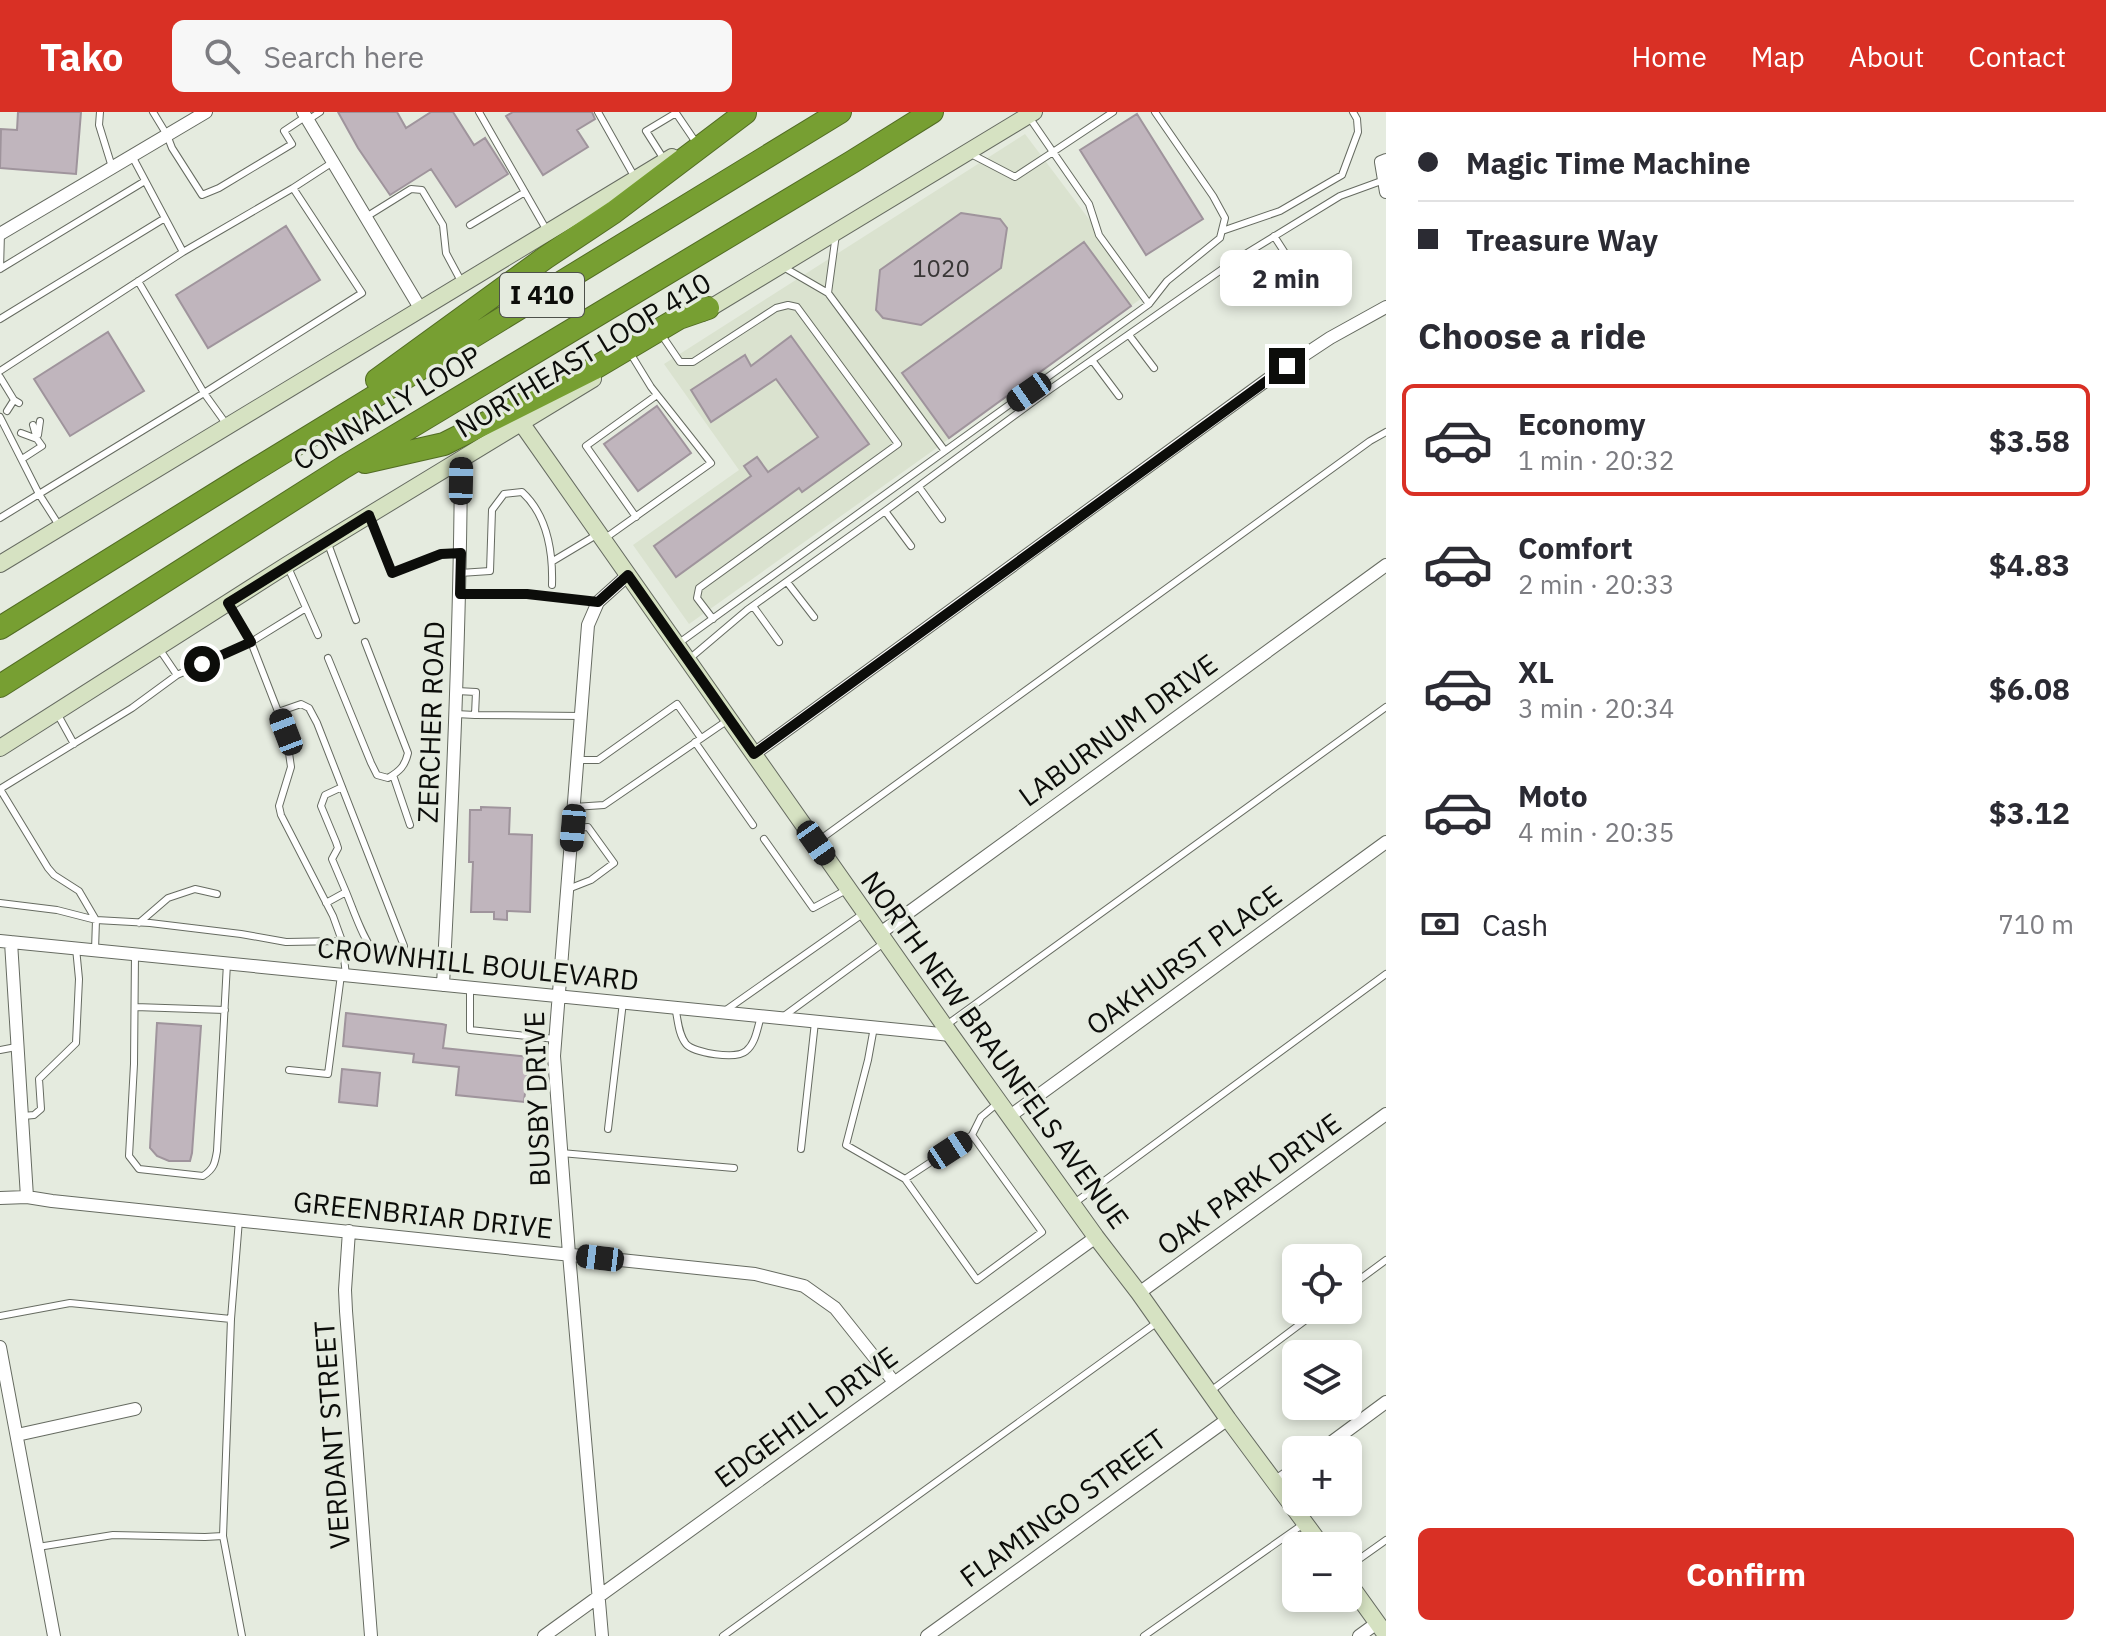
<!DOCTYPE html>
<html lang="en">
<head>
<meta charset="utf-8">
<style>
  :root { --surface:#fff; --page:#f7f7f7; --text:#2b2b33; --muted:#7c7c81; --line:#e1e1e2; --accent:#d93025 }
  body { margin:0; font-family:"IBM Plex Sans",sans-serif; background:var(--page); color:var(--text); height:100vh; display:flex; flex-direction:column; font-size:30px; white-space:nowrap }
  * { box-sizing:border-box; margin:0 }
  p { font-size:26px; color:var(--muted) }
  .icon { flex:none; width:44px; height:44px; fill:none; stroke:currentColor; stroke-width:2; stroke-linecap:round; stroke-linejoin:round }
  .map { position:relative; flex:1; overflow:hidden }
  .details { display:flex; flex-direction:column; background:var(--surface); width:720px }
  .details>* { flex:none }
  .hud { display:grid; align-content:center; height:176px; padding:0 32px; background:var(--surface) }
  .tools { position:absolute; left:1282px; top:1132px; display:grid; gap:16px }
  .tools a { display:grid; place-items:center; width:80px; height:80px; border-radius:12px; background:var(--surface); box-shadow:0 4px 12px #0003; font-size:40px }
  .end { position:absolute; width:36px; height:36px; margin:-18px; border:10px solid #0c0d0a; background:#fff; box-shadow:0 0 0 4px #fff }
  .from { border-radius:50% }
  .bubble { position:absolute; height:56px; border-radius:12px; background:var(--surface); box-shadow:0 4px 12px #0003; font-size:26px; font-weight:700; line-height:56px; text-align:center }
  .car { position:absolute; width:24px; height:48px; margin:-24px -12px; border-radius:10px; box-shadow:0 0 6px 2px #0007; background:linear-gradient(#222 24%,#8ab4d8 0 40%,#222 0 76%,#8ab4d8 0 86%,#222 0) }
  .hud b { display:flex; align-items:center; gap:28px; height:76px; font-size:30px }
  .hud b+b { border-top:2px solid var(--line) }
  .hud i { width:20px; height:20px; background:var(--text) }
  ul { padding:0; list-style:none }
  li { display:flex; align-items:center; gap:24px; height:112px; margin:0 16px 12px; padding:0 16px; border:4px solid transparent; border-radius:12px }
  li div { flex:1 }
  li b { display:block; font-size:30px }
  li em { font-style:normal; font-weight:700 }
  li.on { border-color:var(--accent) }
  li>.icon { width:72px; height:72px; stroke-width:1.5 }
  h2 { padding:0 32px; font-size:36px; line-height:96px }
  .pay { display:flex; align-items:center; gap:20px; height:88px; padding:0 32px; font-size:30px }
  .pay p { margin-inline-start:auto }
  .primary-button { display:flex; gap:16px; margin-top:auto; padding:16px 32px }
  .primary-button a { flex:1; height:92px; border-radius:12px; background:var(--accent); color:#fff; font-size:32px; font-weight:700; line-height:92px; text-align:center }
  header { display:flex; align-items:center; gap:48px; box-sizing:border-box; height:112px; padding:0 40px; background:var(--accent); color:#fff }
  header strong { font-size:38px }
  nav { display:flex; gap:44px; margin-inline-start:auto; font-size:28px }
  .search { width:560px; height:72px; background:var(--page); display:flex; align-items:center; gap:20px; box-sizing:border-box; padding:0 28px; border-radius:12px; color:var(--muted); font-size:30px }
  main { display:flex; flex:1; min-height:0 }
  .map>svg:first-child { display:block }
  .built { fill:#dae2cf }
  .building { fill:#c0b5bd; stroke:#9f949c; stroke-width:2 }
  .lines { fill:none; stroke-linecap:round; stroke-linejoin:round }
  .lane-casing { stroke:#666b61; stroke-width:8 }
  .street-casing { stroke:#666b61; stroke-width:14 }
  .secondary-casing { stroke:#666b61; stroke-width:18 }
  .highway-casing { stroke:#526c24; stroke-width:24 }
  .lane { stroke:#fff; stroke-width:6 }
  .street { stroke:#fff; stroke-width:12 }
  .secondary { stroke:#d6e2c2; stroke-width:16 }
  .highway { stroke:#779f32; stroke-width:22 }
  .route { stroke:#0c0d0a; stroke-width:10 }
  .labels { text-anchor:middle; stroke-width:7; stroke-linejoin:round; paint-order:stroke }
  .number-label { font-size:24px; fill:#393737 }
  .shield { fill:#e5ebdf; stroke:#4d504a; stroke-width:2 }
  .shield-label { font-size:26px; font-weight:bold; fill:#0c0d0a }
  .street-label { font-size:28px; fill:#0c0d0a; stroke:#e5ebdf }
</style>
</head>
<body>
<header>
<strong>Tako</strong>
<div class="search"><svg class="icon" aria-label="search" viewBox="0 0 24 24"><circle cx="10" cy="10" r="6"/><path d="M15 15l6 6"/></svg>Search here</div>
<nav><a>Home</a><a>Map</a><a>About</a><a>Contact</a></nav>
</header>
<main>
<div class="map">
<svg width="1386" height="1524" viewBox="0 0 1386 1524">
  <rect width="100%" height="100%" fill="#e5ebdf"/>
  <!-- built -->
  <path class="built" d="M1025,22L1146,183L931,340L689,512L633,433L739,358L664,252Z"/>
  <!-- building -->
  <path class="building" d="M18,0H81L76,62L0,56L1,17L17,18Z
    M338,0H397L406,16L431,0H453L474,33L485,26L508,62L456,95L431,57L390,83L358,36Z
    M513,0H592L595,7L577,18L588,35L543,63L506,4Z
    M1137,2L1203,107L1146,143L1080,38Z
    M961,101L1000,107L1007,116L1001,156L921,213L883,206L876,198L880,158Z
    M286,114L320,168L208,236L176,183Z
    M1084,130L1131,194L949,326L902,261Z
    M108,220L144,279L70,324L34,267Z
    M791,224L869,332L802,380L799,376L676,465L654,434L751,364L744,354L757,345L768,360L818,325L776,267L711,310L691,278L745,243L751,254Z
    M657,294L691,341L638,379L604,332Z
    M481,695L510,696L509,722L532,723L530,800L507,799V808L494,807V800H471L473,750H469L470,698H481Z
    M346,901L442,912L446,913L443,936L529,945L524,990L456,983L459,955L413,950L414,942L343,934Z
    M157,911L201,914L192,1041L190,1049H169L157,1044L150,1036Z
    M342,957L380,961L377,994L339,990Z"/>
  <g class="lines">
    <!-- lane casing -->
    <g class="lane-casing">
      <path id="lane" d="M100,0L99,13L112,55
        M153,0L167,23L172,36L202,83L219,76L292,32L284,19L305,5
        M479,0L546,117
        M598,0L634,64
        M1113,0L1053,40L1089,92L1099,123L1149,192
        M308,8L320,0
        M971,42L1015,65L1053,40L1029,5
        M665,49L646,19L676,1L697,32
        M366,105L411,77L422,78L443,113L446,141L461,169
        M470,113L525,80
        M1222,119L1280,99L1342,63L1358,20L1357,7L1353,0
        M1274,124L1296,158
        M183,140L293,76L333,50
        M1234,149L1259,185
        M785,156L828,181L836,122
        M0,157L145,69
        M0,157L1,121
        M828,181L945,339L1149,192L1167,169L1220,126L1225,106L1213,84L1155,0
        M0,207L165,106
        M1129,223L1154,256
        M663,225L680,250H693L776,196L788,193L797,195L898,332L699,476L697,486L713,507
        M1092,248L1119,284
        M0,259L183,140L132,44
        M0,265L14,288L19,291
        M7,299L14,288
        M0,305L39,382L204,281L138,169
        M227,313L204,281L362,181L293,76
        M21,321L37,327
        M38,323L40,309
        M22,347L42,334L37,327L33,313
        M919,375L942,407
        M885,399L911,434
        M369,403L392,461L441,442L459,441
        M636,405L586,334L657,283
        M0,406L39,382L60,415
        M604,427L711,351L651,275L632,244
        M327,429L356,508
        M553,449L598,422
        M287,453L318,523
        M460,461L490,459L492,398L504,382L522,380C547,403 553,440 552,473
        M787,470L814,505
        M460,482H527L598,490
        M228,491L251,530L286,620L291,655L279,694L281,703L333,804L342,829L346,863
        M753,494L779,530
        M679,531L945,339
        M158,535L177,563
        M328,546L371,651L377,663L388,666C400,659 405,654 408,641L365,530
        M688,548L747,498L885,399L1049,278L1234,149L1340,84L1384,68
        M278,600L301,592L309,596L317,611L404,834L403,839C396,844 387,849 379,844C366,837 352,794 346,780L326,791
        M456,602L475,603L476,580L457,579
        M58,603L74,632
        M475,603L582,604
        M695,630L753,713
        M578,648H598L677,592L701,626
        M393,663L410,713
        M342,675L325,683L321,694L336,730L338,736L332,747L346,780
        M574,695L604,693L728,608
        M764,727L813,796L848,777
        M818,729L1370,329L1386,320
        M568,777L591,768L614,751L588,715L573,716
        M0,791L57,798L96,808L150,811L241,822L286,830L342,829
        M139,811L168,786L195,777L217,782
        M95,838L96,808L79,779L54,763L48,756L0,677L132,596L177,563L251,530L306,496
        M135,842L134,952L129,1044L139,1057L203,1064C214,1057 215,1051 217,1039L227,851
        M470,875V918L555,927
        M135,895L225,898
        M675,895C678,907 678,922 686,932C694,941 736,948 746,939C756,931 757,916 761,905
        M726,898L864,801
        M784,904L885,830
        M945,914L1386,595
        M874,915L868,948L846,1033L905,1067L972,1023L981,1005L999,990
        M0,938L16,935
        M289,958L328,962L341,863
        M23,1004L34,1003L41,997L39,967L76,931L79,867L76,836
        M608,1017L623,890
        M801,1037L815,910
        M561,1041L734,1056
        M905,1067L977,1168L1042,1120L972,1023
        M1073,1092L1386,862
        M1348,1176L1386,1148
        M0,1204L70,1191L231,1207
        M1212,1278L1319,1198
        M223,1424L242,1524
        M38,1435L113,1423L205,1425L223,1424L231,1207L239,1108
        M1348,1455L1386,1428
        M723,1524L1159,1209
        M1144,1524L1302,1413"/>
    </g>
    <!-- street casing -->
    <g class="street-casing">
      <path id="street" d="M303,0L420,196
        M1386,48L1381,50L1386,80
        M0,122L206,0
        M754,642L1271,265L1330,226L1386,195
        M879,822L1386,453
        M0,829L951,923
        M11,830L27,1085
        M443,873C452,698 460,523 461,347
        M1010,1004L1386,730
        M0,1086L27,1085L52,1089L755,1162L804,1174L835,1196L894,1270
        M349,1119L345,1178L346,1199L371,1524
        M1139,1181L1386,1002
        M0,1235L54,1524
        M17,1323L135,1297
        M1321,1338L1386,1290
        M1275,1371L1296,1356
        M544,1524L1096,1125
        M602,1524L569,1142L554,944L588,513L598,490L628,463
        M927,1524L1228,1307
        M1359,1524L1377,1511"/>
    </g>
    <!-- secondary casing -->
    <g class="secondary-casing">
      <path id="secondary" d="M702,201L1034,0
        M522,312L951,923L1096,1125L1139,1181L1228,1307L1322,1434
        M0,452C224,316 448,180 672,45
        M0,636L287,453L593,267
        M1348,1470L1386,1523"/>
    </g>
    <!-- highway casing -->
    <g class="highway-casing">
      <path id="highway" d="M377,268L545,146L614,100L745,1
        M365,350L444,332L593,257L679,206L708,196
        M0,516L243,365L840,0
        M0,574L344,355L852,50L932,0"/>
    </g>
    <!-- lane -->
    <use href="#lane" class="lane"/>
    <!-- street -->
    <use href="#street" class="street"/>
    <!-- secondary -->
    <use href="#secondary" class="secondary"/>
    <!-- highway -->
    <use href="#highway" class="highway"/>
  </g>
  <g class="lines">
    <!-- route -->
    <path class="route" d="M202,552L251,530L228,491L369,403L392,461L441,442L461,441L460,482H527L598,490L628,463L754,642L1287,254"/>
  </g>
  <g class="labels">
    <!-- number labels -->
    <g class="number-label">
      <text x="941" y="165">1020</text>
    </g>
    <!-- shield labels -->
    <rect class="shield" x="500" y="161" width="84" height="44" rx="6"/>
    <g class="shield-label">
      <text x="542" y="192">I 410</text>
    </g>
    <!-- street labels -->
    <g class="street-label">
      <text transform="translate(583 243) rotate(-31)" y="10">NORTHEAST LOOP 410</text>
      <text transform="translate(387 296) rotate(-31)" y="10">CONNALLY LOOP</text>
      <text transform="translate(431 610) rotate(-88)" y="10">ZERCHER ROAD</text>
      <text transform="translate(1118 618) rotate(-36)" y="10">LABURNUM DRIVE</text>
      <text transform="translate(1184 848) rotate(-36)" y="10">OAKHURST PLACE</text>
      <text transform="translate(478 852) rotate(6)" y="10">CROWNHILL BOULEVARD</text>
      <text transform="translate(995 938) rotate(54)" y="10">NORTH NEW BRAUNFELS AVENUE</text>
      <text transform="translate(537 987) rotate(-92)" y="10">BUSBY DRIVE</text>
      <text transform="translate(1249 1072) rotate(-36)" y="10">OAK PARK DRIVE</text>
      <text transform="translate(423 1103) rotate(6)" y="10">GREENBRIAR DRIVE</text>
      <text transform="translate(806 1305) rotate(-36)" y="10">EDGEHILL DRIVE</text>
      <text transform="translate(332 1323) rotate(-94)" y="10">VERDANT STREET</text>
      <text transform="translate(1063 1396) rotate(-36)" y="10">FLAMINGO STREET</text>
    </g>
  </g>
</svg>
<div class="tools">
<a><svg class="icon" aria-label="locate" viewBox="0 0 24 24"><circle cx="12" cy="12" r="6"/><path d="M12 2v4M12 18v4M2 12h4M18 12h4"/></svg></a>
<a><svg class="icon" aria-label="layers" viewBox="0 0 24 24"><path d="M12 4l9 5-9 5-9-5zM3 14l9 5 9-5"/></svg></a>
<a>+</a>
<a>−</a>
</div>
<i class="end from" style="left:202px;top:552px"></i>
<i class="end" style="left:1287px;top:254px"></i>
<div class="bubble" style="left:1220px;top:138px;width:132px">2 min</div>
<i class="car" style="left:1029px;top:280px;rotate:235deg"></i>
<i class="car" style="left:461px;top:369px;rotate:1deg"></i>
<i class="car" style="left:286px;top:620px;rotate:339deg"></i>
<i class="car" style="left:573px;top:716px;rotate:185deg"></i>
<i class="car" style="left:816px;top:731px;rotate:145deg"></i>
<i class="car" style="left:950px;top:1038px;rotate:57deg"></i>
<i class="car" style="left:600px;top:1146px;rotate:277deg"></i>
</div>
<section class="details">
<div class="hud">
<b><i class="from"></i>Magic Time Machine</b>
<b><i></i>Treasure Way</b>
</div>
<h2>Choose a ride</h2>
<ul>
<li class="on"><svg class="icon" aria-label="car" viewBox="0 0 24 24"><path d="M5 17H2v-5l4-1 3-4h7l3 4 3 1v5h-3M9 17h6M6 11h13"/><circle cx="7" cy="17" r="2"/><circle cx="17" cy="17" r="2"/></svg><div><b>Economy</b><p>1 min · 20:32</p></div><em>$3.58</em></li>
<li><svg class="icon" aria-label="car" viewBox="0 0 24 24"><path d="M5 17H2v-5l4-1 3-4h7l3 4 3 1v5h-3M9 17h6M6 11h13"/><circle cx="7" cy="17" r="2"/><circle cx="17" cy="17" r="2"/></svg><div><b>Comfort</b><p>2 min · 20:33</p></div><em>$4.83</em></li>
<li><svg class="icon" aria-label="car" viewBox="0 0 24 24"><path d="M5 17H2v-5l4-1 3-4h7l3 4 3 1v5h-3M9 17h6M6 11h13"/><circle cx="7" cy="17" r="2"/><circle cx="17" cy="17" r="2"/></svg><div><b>XL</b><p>3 min · 20:34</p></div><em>$6.08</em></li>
<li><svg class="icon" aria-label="car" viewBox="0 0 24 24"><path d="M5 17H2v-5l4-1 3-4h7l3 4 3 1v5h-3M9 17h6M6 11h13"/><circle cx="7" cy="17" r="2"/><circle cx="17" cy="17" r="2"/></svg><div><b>Moto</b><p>4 min · 20:35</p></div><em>$3.12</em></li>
</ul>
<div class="pay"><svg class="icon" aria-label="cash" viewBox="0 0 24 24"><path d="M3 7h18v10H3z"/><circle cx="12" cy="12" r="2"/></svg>Cash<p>710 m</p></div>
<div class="primary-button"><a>Confirm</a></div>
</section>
</main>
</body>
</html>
